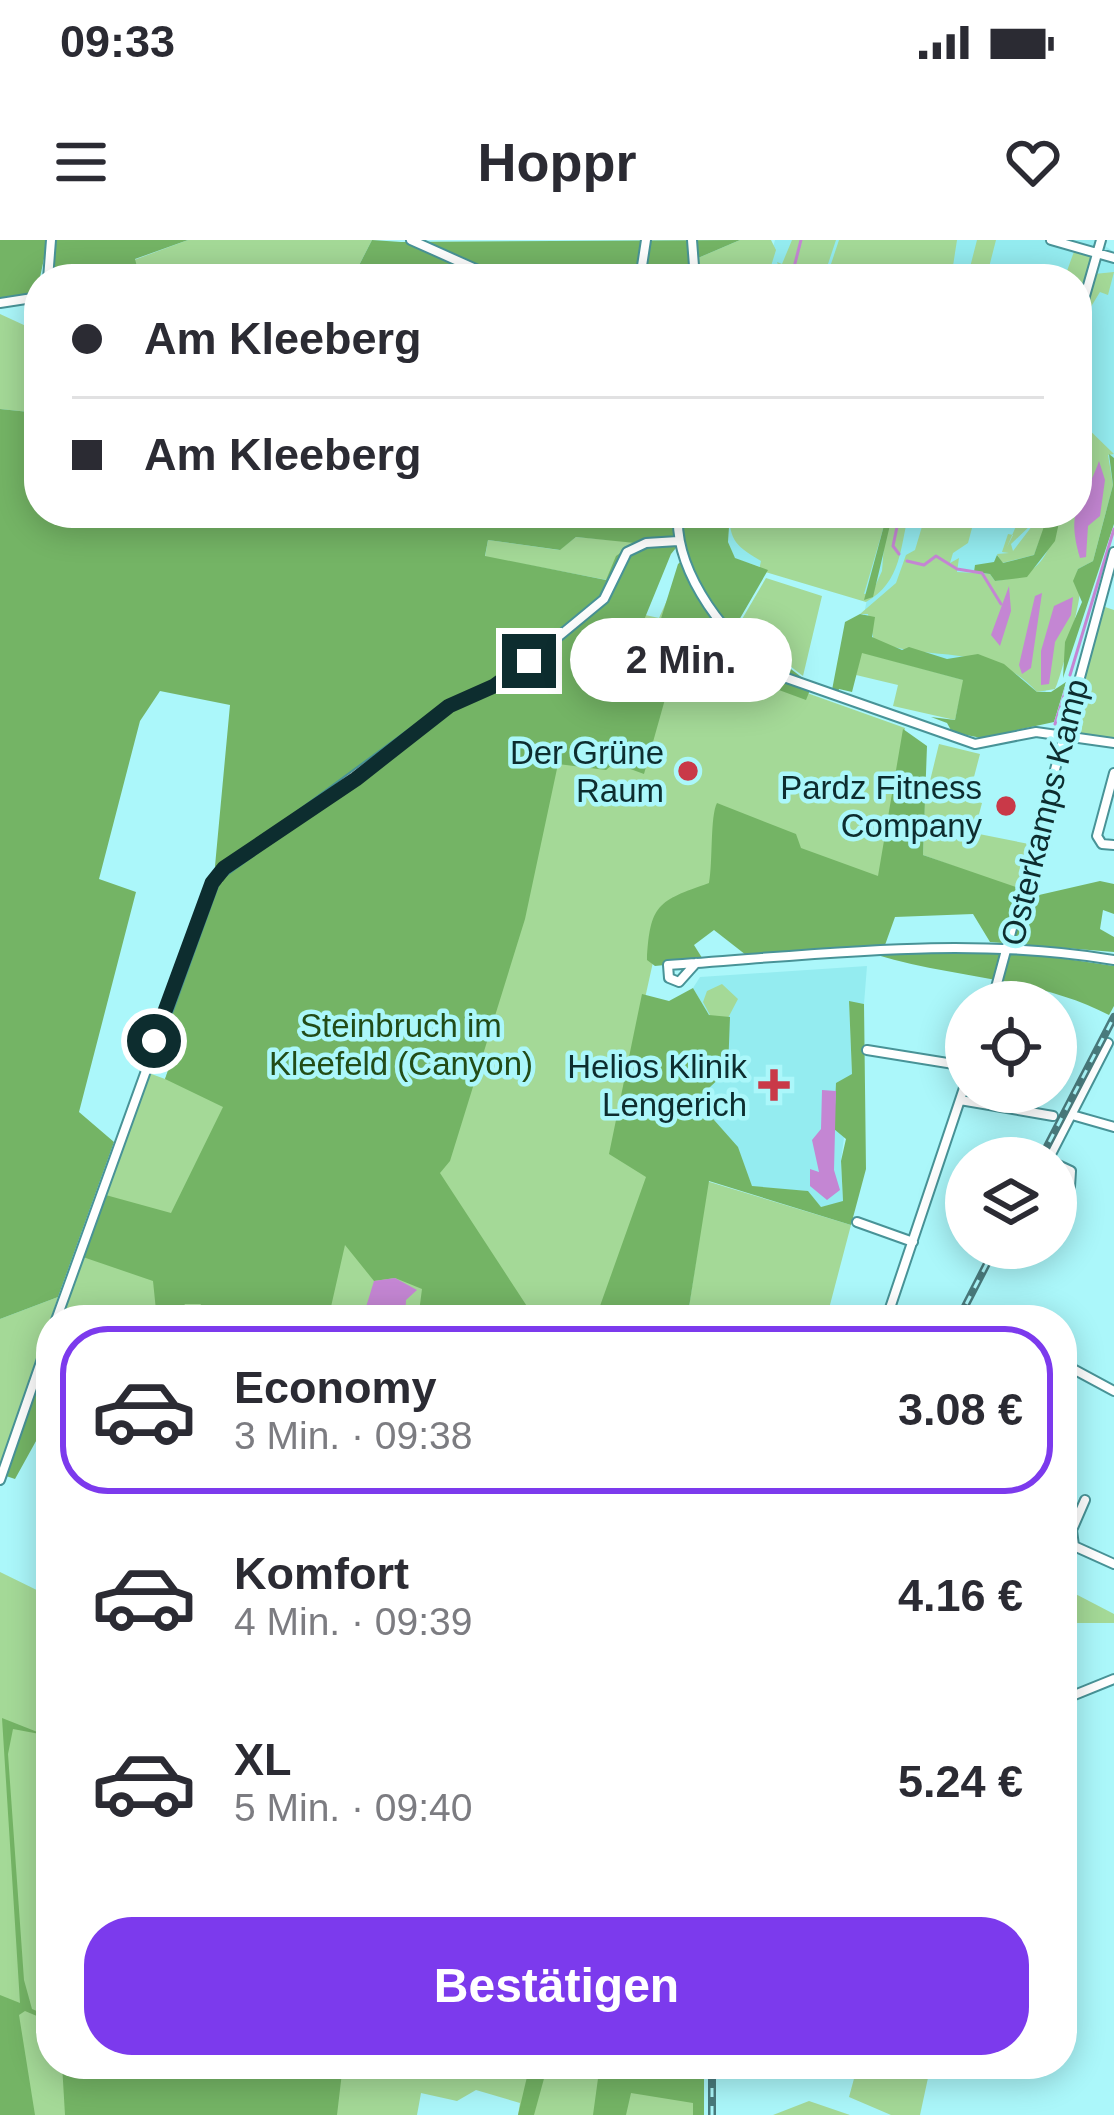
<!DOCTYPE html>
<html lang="de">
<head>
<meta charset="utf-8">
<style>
  :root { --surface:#fff; --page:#f7f7f7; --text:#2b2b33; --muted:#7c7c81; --line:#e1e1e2; --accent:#7c3aed }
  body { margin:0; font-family:Helvetica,sans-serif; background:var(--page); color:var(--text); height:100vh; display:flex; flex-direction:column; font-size:45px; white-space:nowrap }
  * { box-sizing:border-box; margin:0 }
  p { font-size:39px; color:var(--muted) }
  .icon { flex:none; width:66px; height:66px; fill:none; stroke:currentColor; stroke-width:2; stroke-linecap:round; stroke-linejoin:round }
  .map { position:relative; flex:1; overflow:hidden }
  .side { position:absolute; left:36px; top:1065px; width:1041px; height:774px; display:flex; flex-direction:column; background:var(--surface); border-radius:48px; box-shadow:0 6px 30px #0003 }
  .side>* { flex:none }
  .banner { position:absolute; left:24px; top:24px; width:1068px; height:264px; border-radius:48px; box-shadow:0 6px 30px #0003; display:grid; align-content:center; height:264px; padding:0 48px; background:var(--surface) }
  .tools { position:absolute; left:945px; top:741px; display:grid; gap:24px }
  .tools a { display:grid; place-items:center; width:132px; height:132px; border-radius:50%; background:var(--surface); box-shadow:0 6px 30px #0003; font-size:60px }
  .end { position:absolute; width:54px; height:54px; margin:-27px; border:15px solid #0d2d2f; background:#fff; box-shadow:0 0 0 6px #fff }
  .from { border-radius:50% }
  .bubble { position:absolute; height:84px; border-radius:42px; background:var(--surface); box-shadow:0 6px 30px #0003; font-size:39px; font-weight:800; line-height:84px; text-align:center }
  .banner b { display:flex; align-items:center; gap:42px; height:114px; font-size:45px }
  .banner b+b { border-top:3px solid var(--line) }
  .banner i { width:30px; height:30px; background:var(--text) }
  ul { padding:21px 0 0; list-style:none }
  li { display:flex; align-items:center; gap:36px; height:168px; margin:0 24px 18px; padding:0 24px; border:6px solid transparent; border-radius:48px }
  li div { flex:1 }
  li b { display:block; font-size:45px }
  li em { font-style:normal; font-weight:800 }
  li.on { border-color:var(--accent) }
  li>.icon { width:108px; height:108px; stroke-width:1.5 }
  .primary-button { display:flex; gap:24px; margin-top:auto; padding:24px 48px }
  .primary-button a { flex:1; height:138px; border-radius:48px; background:var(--accent); color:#fff; font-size:48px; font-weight:800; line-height:138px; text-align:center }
  .status { display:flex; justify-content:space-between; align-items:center; height:84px; padding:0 60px; background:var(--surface); direction:ltr }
  .status svg { height:33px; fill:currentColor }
  header { display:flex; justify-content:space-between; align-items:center; height:156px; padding:0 48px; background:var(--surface); font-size:54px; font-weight:800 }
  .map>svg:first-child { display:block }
  .built { fill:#94ecf0 }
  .green { fill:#a4d997; fill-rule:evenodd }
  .forest { fill:#74b465; fill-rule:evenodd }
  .water { fill:#c486d3 }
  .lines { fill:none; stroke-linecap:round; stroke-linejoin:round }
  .stream { stroke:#c486d3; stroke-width:3 }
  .street-casing { stroke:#489397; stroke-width:12 }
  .street { stroke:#fff; stroke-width:8 }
  .rail-casing { stroke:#497a7c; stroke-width:8 }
  .rail { stroke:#abf7fa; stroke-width:3; stroke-dasharray:9; stroke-linecap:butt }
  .route { stroke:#0d2d2f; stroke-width:15 }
  .poi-dot { fill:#c93948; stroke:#abf7fa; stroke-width:4.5 }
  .labels { text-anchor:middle; stroke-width:9; stroke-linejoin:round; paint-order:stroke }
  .poi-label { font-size:33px; fill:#0d2d2f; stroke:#abf7fa; text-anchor:end }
  .street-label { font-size:33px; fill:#0d2d2f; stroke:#abf7fa }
  .park-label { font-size:33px; fill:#224c17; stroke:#abf7fa }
</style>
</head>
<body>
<div class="status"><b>09:33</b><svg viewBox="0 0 49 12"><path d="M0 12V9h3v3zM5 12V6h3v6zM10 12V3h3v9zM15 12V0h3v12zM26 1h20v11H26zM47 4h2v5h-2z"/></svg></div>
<header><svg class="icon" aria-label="menu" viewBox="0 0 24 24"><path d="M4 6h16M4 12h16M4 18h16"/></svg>Hoppr<svg class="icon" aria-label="heart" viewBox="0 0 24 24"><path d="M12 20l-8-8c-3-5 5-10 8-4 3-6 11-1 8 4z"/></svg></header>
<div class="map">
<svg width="1114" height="1875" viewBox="0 0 1114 1875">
  <rect width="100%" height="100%" fill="#abf7fa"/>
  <!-- built -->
  <path class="built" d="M775,0H1096L1114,12V247L1039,471L857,409L867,359L735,319L728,302L730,273H1077V39H764Z
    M867,726L864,764L849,762L852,835L841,921L843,962L821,967L807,951L752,947L738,908L707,872L709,775L693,748L700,737Z"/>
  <!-- green -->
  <path class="green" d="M188,0H372L352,39H140L134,20Z
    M740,0H771L776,10L767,39H689L691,21Z
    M792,0H836L823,39H772L774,32L781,34L777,22L782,24Z
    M839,0H957L951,39H826Z
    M977,0H996L986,39H967Z
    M1075,9L1093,13L1077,72V39H1064Z
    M1114,32L1108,55L1100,52L1081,83L1094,34Z
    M0,74L39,92V173L0,169Z
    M1077,178L1114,214L1108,215L1113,245L1093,321L1078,329L1074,343L1080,349C1081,361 1060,441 1055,449L1037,452C993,402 930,423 874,401L868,374H860L896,343L906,315L915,310L926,273H976L968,303L953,313L950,323L959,318L957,332L990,334L995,341C1044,335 1047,316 1061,273H1077Z
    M730,273H909C900,306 902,342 866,362L759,330L761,321C740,308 728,302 730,273ZM886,279L882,331L872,353L864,354Z
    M1013,273H1050L1034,315L1002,323L997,314L1009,313L1002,312L1008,294L1013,295L1007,307L1020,277L1032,284L1011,304L1013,311L1039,277Z
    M576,297L637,302L607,340L485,317L488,300L559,310Z
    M684,323L705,362L807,453L905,488L880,638L657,704L611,912L851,985L826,1080H687L701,986L685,1080H61L146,832L165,839L172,820L214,644L604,366L659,378Z
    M766,338L822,356L803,436L738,386Z
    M1105,367L1114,370V498L1068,492Z
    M861,412L964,440L955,480L893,466L898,445L856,435Z
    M939,504L980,514L969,556L929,545Z
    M925,550L982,563L974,593L1029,604L1016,649L923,615Z
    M722,744L738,759L728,778L711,777L703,762L707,751Z
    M58,1057L0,1230V1079Z
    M0,1332L51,1357V1824H704L693,1875H518L520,1863L476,1850L457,1861L421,1853L417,1875H0Z
    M1064,1348L1114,1374V1383H1062Z
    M858,1824H931L920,1875H891L849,1857Z
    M809,1861L850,1875H773Z"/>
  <!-- forest -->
  <path class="forest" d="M0,0H48L36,56L0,60Z
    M54,0H188L135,19L140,39H49Z
    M372,0L401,2L740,0L691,21L689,39H352Z
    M0,169L39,173V273H730L728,302L735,318L768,330L735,387L812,445L806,460L678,413L644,534L614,523L606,530L558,524L525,679L450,921L440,933L536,1080H499C484,1064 451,1063 431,1068L429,1080H418L422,1049L395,1038L374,1041L345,1005L328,1080H193L201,1064H185L174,1080H157L153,1041L80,1016L102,954L171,973L223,867L165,839L172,819L153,813L216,647L223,642L215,626L230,465L160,451L140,481L99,639L136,652L79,872L114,902L58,1057L0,1079ZM576,297L635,303L616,316L606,340L485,316L488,300L560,310ZM680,303L688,316L678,324L659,385H642L671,314Z
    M1109,214L1114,218V284L1063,438L1065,402L1082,362L1073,341L1078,329L1093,321L1113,245Z
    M1061,273L1055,301L1027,337L995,341L990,334L974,332L975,325L994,322L997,315L1003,323L1034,315L1048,275Z
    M886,278L890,285L873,357L864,360Z
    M860,374L875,377L872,397L902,410L909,407L947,419L978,414L1004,424L1037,452H1051L1066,442L1054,482L981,498L952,492L947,483L931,477L955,480L963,440L862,413L852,452L839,449L837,455L832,450L845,382Z
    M903,489L927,506L923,615L1039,655L1100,641L1114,644V674L1103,670L1100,689L1114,697V712L990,702L973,674L895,677L885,705L766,714L746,715L714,690L694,705L704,721L655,726L647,720C650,664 658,661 709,643C713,622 710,576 717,563L796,594L801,608L878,636Z
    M1013,711L1114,726V766L1109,775C1039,738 952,738 877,715Z
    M693,748L709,775L730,777L728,830L709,848L707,872L738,907L752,946L808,951L821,967L843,961L841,921L846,899L834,889L836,843L852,834L849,761L864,764L866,929L851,985L709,941L687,1080H595L646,937L609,914L642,754L669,761Z
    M45,1126L51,1127V1174L15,1239L6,1236Z
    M2,1478L45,1495L13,1489L8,1514L24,1740L32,1769L51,1777V1782L25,1771L19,1775L35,1875H0V1755L20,1763Z
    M62,1824H343L337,1875H65Z
    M530,1824H548L534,1875H518Z
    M600,1824H704V1875H693V1863L631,1853L626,1875H593Z"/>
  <!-- water -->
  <path class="water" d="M1099,221L1105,240L1100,276L1088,286L1086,317L1080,318C1064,264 1085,263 1099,221Z
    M1009,346L1011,371L1000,406L991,395Z
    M1042,353L1031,428L1022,434L1019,425L1035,356Z
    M1073,357L1071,375L1055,402L1049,444L1041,445V411L1054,366Z
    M822,850L836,851L834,930L840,950L827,960L810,946V929L819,932L812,900L821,889Z
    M395,1038L417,1050L406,1060L405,1080H362L374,1041Z"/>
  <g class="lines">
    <!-- stream -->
    <path class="stream" d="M791,39L801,0
      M889,273L898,282L893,306L899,314
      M907,321L924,325L936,316L957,329L982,333L1001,364
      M1070,435L1114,289
      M1055,484L1067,446"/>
    <!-- street casing -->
    <g class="street-casing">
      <path id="street" d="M411,0L498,39
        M692,0L695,39
        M1051,0L1114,18
        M48,39L51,0
        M640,39L646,0
        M0,63L39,57
        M1077,84L1101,0
        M678,273C674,334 729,404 778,435L975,504L1036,492L1114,503
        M1114,533L1097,596L1102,604L1114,605
        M696,723L679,742L669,738L668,725C816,715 966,695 1114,720
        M992,762L1114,312
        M867,810L966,826
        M960,860L1053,876
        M1072,875L1114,887
        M1049,918L1108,803
        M1056,924L1071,931L1070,947
        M857,982L913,1002
        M56,1080L216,637L449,466L494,447L529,421L604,359L627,312L646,303L678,301
        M886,1080L966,842
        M1062,1123L1114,1151
        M0,1240L51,1093
        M1074,1306L1072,1290L1085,1260
        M1062,1307L1074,1306L1114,1324
        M1062,1460L1114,1439"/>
    </g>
    <!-- street -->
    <use href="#street" class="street"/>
    <!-- rail casing -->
    <g class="rail-casing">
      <path id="rail" d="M1041,918L1114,777
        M958,1080L995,1008
        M712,1875V1824"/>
    </g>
    <!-- rail -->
    <use href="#rail" class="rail"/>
  </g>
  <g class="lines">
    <!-- route -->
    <path class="route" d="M154,801L212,643L224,628L356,539L449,466L494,446L529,421"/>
  </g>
  <!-- markers -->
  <g class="poi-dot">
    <circle cx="688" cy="531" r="12"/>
    <circle cx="1006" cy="566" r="12"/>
    <path d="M768 827h12v12h12v12h-12v12h-12v-12h-12v-12h12z"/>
  </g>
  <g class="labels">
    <!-- poi labels -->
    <g class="poi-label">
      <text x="664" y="524">Der Grüne<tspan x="664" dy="38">Raum</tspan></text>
      <text x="982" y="559">Pardz Fitness<tspan x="982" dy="38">Company</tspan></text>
      <text x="747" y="838">Helios Klinik<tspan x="747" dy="38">Lengerich</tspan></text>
    </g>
    <!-- street labels -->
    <g class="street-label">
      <text transform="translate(1044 572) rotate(-76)" y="12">Osterkamps Kamp</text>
    </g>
    <!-- park labels -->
    <g class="park-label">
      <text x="401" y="797">Steinbruch im<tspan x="401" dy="38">Kleefeld (Canyon)</tspan></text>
    </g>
  </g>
</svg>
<div class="tools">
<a><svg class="icon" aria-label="locate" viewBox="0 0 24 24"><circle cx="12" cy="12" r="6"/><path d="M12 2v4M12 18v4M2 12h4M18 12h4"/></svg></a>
<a><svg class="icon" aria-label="layers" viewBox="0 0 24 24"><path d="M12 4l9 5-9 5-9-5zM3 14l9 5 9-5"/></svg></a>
</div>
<i class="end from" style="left:154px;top:801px"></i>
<i class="end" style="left:529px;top:421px"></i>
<div class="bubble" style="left:570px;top:378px;width:222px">2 Min.</div>
<div class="banner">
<b><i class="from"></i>Am Kleeberg</b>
<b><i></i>Am Kleeberg</b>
</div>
<section class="side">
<ul>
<li class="on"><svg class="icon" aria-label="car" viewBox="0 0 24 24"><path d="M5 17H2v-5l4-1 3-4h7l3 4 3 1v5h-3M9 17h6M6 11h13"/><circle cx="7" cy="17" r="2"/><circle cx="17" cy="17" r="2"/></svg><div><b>Economy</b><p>3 Min. · 09:38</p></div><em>3.08 €</em></li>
<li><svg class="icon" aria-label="car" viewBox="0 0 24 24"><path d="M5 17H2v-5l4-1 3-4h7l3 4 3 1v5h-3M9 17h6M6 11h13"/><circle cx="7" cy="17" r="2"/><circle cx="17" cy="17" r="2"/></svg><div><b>Komfort</b><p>4 Min. · 09:39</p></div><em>4.16 €</em></li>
<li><svg class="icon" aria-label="car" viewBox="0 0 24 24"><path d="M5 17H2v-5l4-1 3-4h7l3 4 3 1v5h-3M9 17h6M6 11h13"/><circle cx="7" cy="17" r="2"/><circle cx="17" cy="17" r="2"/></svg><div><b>XL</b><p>5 Min. · 09:40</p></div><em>5.24 €</em></li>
</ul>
<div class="primary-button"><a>Bestätigen</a></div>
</section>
</div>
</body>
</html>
